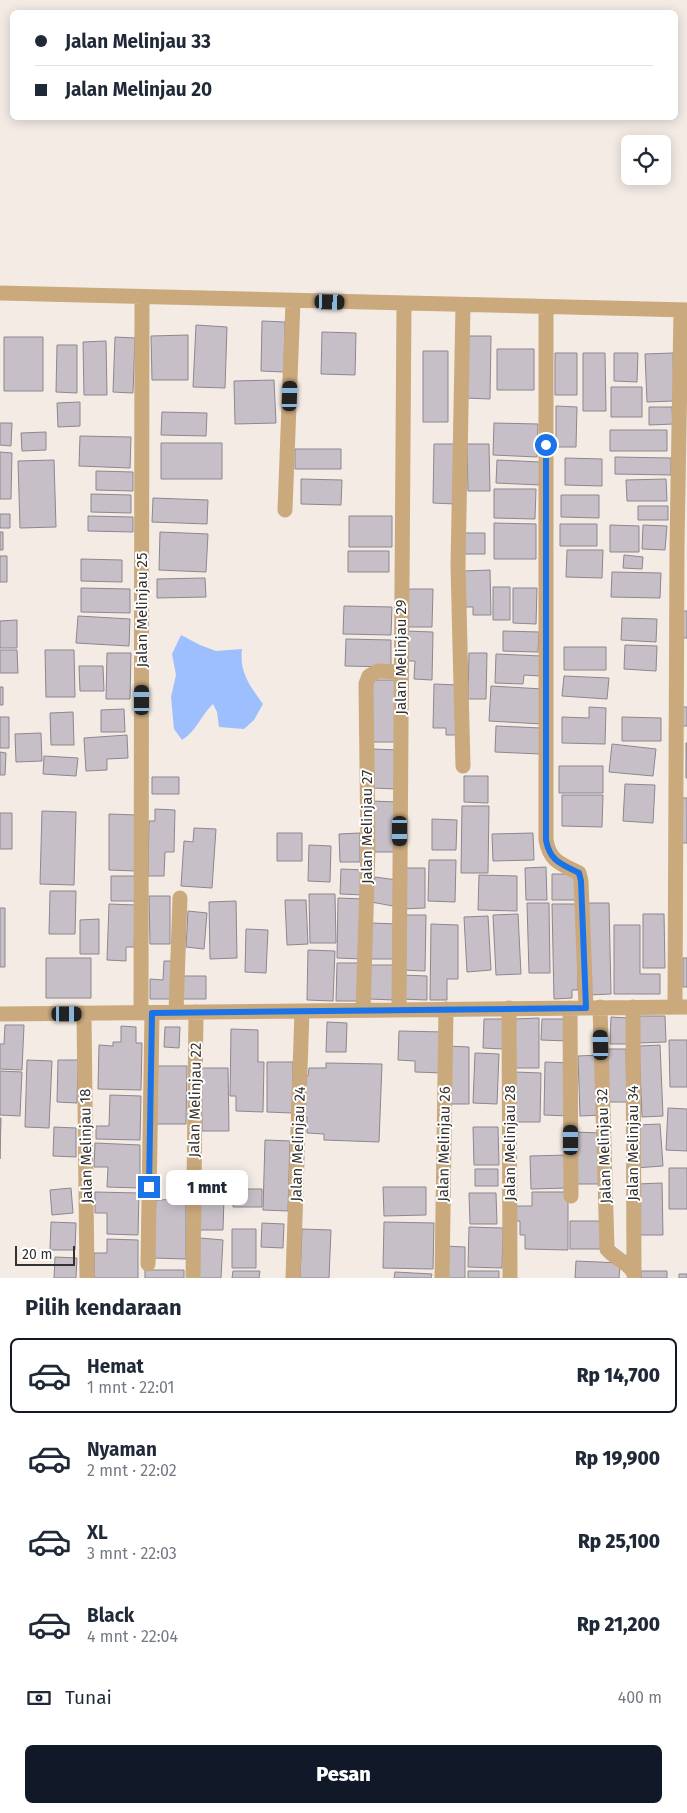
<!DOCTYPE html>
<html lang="id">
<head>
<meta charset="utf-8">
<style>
  :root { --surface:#fff; --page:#f2f2f3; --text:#1f2937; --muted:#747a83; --line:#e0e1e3; --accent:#111827 }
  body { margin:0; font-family:"Fira Sans",sans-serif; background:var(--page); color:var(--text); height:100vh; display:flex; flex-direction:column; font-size:19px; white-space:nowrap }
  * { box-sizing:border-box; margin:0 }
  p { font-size:16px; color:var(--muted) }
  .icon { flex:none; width:28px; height:28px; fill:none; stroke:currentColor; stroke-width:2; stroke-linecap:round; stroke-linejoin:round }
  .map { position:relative; height:1278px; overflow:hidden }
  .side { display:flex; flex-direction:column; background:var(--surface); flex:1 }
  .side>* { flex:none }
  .guide { position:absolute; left:10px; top:10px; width:668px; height:110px; border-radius:8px; box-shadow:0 2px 12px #0003; display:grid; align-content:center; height:110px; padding:0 25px; background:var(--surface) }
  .fabs { position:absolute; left:621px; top:135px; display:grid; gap:10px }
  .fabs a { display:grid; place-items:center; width:50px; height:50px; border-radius:8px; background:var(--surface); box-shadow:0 2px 12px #0003; font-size:25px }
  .scale { position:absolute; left:15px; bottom:12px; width:60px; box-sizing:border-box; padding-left:5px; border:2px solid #34312e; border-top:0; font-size:14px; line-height:18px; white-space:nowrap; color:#34312e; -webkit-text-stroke:4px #fff; paint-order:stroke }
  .end { position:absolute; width:22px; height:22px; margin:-11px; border:6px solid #1a73e8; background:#fff; box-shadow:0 0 0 2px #fff }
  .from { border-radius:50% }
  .bubble { position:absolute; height:35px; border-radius:8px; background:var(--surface); box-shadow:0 2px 12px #0003; font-size:16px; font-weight:800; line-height:35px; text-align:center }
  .car { position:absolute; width:15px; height:30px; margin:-15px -8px; border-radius:6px; box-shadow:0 0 4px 1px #0007; background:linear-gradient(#222 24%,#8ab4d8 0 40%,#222 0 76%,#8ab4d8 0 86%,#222 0) }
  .guide b { display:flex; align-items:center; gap:18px; height:48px; font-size:19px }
  .guide b+b { border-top:1px solid var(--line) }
  .guide i { width:12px; height:12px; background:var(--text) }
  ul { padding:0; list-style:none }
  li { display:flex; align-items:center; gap:15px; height:75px; margin:0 10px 8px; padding:0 15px; border:2px solid transparent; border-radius:8px }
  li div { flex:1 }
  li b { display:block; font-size:19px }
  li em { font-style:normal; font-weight:800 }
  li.active { border-color:var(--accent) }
  li>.icon { width:45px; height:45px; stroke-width:1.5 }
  h2 { padding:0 25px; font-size:22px; line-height:60px }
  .pay { display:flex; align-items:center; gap:12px; height:55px; padding:0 25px; font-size:19px }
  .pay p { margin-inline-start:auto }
  .primary-button { display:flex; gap:10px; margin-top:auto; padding:10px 25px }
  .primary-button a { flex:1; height:58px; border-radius:8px; background:var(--accent); color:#fff; font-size:20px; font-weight:800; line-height:58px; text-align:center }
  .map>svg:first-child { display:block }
  .water { fill:#9ebffe }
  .building { fill:#c6bfc7; stroke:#8d878e }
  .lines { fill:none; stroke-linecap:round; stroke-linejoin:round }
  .minor { stroke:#caa97d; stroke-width:15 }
  .route { stroke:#1a73e8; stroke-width:6 }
  .labels { text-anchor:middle; stroke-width:4; stroke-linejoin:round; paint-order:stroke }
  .street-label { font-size:15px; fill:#34312e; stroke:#fff }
</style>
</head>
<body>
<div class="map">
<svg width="687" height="1278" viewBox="0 0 687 1278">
  <rect width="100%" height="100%" fill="#f4ebe5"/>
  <!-- water -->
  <path class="water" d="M181,635L200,645L216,651L242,649C239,672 250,686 263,704L254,720L244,729L219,727L217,712L213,704C201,715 196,732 182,740L174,729L171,697L176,675L172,654Z"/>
  <!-- building -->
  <path class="building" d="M262,321L285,322L284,372L261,371Z
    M196,325L227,327L225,388L193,387Z
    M322,332L356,333L355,375L321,374Z
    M188,335V380H152L151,336Z
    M466,336H491L490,399L465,398Z
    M4,337H43V391H4Z
    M115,337L135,338L133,393L113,392Z
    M106,341L107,395H84L83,342Z
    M57,345H77V393L56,392Z
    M497,349H534V390H497Z
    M423,351H448V422H423Z
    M555,353H577V395H555Z
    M583,353H605L606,411H583Z
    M614,353H638L637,382L614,381Z
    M673,353L674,401L647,402L645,354Z
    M274,380L276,423L235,424L234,381Z
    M611,387H642V417H611Z
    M80,402V426L58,427L57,403Z
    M556,406L577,407L576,447H556Z
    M649,407H672L673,424L649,425Z
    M162,412L207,413L206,436L161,435Z
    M0,423H12L11,446L0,445Z
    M494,423L538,424L537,457L493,455Z
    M610,430H667V451H610Z
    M46,432V450L22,451L21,433Z
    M80,436L131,437L130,468L79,466Z
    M161,443H222V479H161Z
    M434,444H458L456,504L433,503Z
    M467,444H489L490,491H468Z
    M295,449H341V469H295Z
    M0,452L12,453L11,499H0Z
    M615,457L671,458V475L615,474Z
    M565,458L602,459V486L565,485Z
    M54,460L56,527L20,528L18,461Z
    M497,460L540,462V485L496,483Z
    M96,471L133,472V491L96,490Z
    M301,479L342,480L341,505L301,504Z
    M666,479L667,501H627L626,480Z
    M494,489H536L535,519L494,518Z
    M91,494L131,495V513L91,512Z
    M561,495H599V518L561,517Z
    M153,498L208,500L207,524L152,522Z
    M638,506H668V520H638Z
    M0,514H10V528H0Z
    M88,516L133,517V532L88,531Z
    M349,516H392V547H349Z
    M494,523L536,524V559H494Z
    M560,524H597V546H560Z
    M610,525L639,526V552H610Z
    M643,525L667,526L665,550L642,549Z
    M0,532H3V550H0Z
    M160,532L208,534L206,572L159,570Z
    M464,533H485V554H464Z
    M567,550H603L602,578L566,577Z
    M348,551H389V572H348Z
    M624,555L643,557L642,569L623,568Z
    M0,556H7V582H0Z
    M81,559L122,560V582L81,581Z
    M490,570L491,615H473V607H464L463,571Z
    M612,572L661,573L660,598L611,597Z
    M205,578L206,597L157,598V579Z
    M493,587H510V620H493Z
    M81,588L130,589V613L81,612Z
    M513,588H537L536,624L513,623Z
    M406,589H433L432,627H403Z
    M344,606L392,607L391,635L343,634Z
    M683,611H687V638H683Z
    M78,616L130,619L129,646L76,643Z
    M622,618L657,619L656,642L621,640Z
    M17,620V648H0V621Z
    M405,631L433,632L432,680L414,679L415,661H404Z
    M503,631L539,632L538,652L503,651Z
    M346,639L391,640V667L345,666Z
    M625,645L657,646L656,671L624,669Z
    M564,647H606V670H564Z
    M0,650H17L18,673H0Z
    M45,650H74L75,697H46Z
    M107,653H131L130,699H106Z
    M469,653H487L486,699H468Z
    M496,654L541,656L540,676L524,675L523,684L495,683Z
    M79,666H103L104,691H80Z
    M564,676L609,678L607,699L562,696Z
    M371,680H397V742H371Z
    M434,684L459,685L461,735H446V728H433Z
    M491,686L543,689L542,724L489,721Z
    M0,687H3V705H0Z
    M589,707L606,708L605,744L562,743V717L589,718Z
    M682,707H687V726H682Z
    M124,709L125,732H101V710Z
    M73,712L74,745H51L50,713Z
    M0,717H9V748H0Z
    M622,717L661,718V741H622Z
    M496,726L541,728L540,754L495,752Z
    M41,733L42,761L16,762L15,734Z
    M127,735L128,758L107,759V770L86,771L84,738Z
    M686,743H687V778H686Z
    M612,744L656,749L653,776L609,772Z
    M373,749L397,750L396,789L373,788Z
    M0,752L6,753L5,775H0Z
    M44,756L78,758L76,776L43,774Z
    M559,766H603V793H559Z
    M464,776H488V803L464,802Z
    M152,777H179V794H152Z
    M625,784L655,785L653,823L623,821Z
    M562,795H603L602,827L562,826Z
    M682,798H687V843H681Z
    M372,801L397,802V852H371Z
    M462,806H489L488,873H461Z
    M155,809L175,810L174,852H165L164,876H148L149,821H155Z
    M42,811L76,812L74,885L40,884Z
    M0,813H12V849H0Z
    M109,814L136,815V871L109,870Z
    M432,819L457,820L456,850H432Z
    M194,828L216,829L212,888L181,886L184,841L193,842Z
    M277,833H302V861H277Z
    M360,833V862H340L339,834Z
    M533,833L534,860L493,861L492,834Z
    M309,845L331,846L330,882L308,881Z
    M429,860H456L455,902L428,901Z
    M546,867L547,900H526L525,868Z
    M402,868H425V908L402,909Z
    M341,869L365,870V895L340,894Z
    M552,874H577L576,900H552Z
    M479,875L517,876V911L478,910Z
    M111,876H136V901H111Z
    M375,877L397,880L393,906L371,902Z
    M50,891H76L75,934H49Z
    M309,894H335L336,943H310Z
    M149,896H170V944H150Z
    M338,898L364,899L363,959L337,958Z
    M285,900H306L308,944L287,945Z
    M236,901L237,958L210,959L209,902Z
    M527,903H549L550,973H529Z
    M587,903H609L611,994L588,995Z
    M109,904L136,905L134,947H126V961L107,960Z
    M552,904H577L578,990H572V998L554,999Z
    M0,908H5V967H0Z
    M188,911L207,913L204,949L186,947Z
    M518,914L521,974L496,975L493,915Z
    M643,914H664L665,968H643Z
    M403,915H426L425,971L401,970Z
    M488,916L491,970L467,972L464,917Z
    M99,919V954H80V920Z
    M371,923L397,924L396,959H369Z
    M431,924L458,925V979H447V1000H430Z
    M614,925H640V974H660V994H614Z
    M246,929L268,930L266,973L245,972Z
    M308,950L335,951L333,1001L307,1000Z
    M46,958H91V998H46Z
    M683,958H687V987H683Z
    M164,961H175L174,999H150V979L163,980Z
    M337,963H361V1001H336Z
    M370,965H395V1000L369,999Z
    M401,975L427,976V1000L400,999Z
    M181,976H206V999H181Z
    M638,1016H665L666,1042L638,1043Z
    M611,1017L627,1018V1044H610Z
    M539,1018V1068H515V1019Z
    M484,1019H504L503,1049L483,1048Z
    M542,1019H569L568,1041L541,1040Z
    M327,1022L347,1023L346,1052H326Z
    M5,1025H24L22,1070L0,1069V1044H4Z
    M121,1026L136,1027V1043H142L141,1090L98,1089L99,1045L113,1046V1042H121Z
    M165,1027H180L179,1048L164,1047Z
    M231,1029L258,1030V1062H264L263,1112L236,1111V1096H230Z
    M399,1031L444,1032L443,1073L415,1072V1061L398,1060Z
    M669,1040H687V1087H670Z
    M660,1045L663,1116L642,1117L639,1046Z
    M447,1046L469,1047V1104H446Z
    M605,1049H626L627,1102H606Z
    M475,1053L499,1054L497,1104L473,1103Z
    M600,1055L602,1115L580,1116L578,1056Z
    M27,1060L52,1061L49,1128L25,1127Z
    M58,1060H78L77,1103L57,1102Z
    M267,1062H293L292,1113L267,1112Z
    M545,1062L570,1063L569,1116L544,1115Z
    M326,1063L382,1064L379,1142L324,1140V1134L307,1133V1117H301L302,1076H308L309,1068H326Z
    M156,1066H187L186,1124H155Z
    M201,1068H228L229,1131H202Z
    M0,1071L22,1072L20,1116L0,1115Z
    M515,1072L541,1073L540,1122H515Z
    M110,1095L141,1096L140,1140L96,1139V1126H109Z
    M668,1108L687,1109V1151L666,1150Z
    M0,1118H1L0,1159Z
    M660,1124L663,1166L635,1168L638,1125Z
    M54,1127L76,1128V1157L53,1156Z
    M473,1127H498L499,1165H474Z
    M575,1132L600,1133L599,1184H574Z
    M265,1140L290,1141L288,1211L263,1210Z
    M95,1143L140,1145V1188L107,1187L108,1167H94Z
    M568,1155L569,1188L531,1189L530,1156Z
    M669,1168H687V1209H669Z
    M475,1169H498V1186H475Z
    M662,1183L663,1235H637V1184Z
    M383,1187H426V1215L384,1216Z
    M71,1188L73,1213L52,1215L50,1190Z
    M233,1189H262V1207H233Z
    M95,1192L139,1193L138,1235L107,1234V1213H95Z
    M532,1192H568V1250L525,1249V1235H520V1221H513V1206H532Z
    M469,1193H496L497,1224H470Z
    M199,1198H224L223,1230H199Z
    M186,1199V1259L153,1258L156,1200Z
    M570,1221H603V1249H570Z
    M51,1222L76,1223L75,1250H50Z
    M384,1222L434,1223L433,1269L383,1268Z
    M262,1223L284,1224L283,1248L261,1247Z
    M469,1227L503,1228L502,1268L468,1267Z
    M232,1229H256V1268H232Z
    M302,1229L331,1230L329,1278H300Z
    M200,1238L223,1240L221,1278H198Z
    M107,1239L138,1240V1278H94V1253H107Z
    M445,1246L465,1247V1278H445Z
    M55,1257L77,1258L76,1278H54Z
    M576,1261L620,1263L619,1278H575Z
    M145,1270H184V1278H145Z
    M233,1271H260L259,1278H232Z
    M468,1271H499V1278H468Z
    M641,1271H667V1278H641Z
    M395,1272L432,1274L431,1278H394Z
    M679,1274H687V1278H679Z"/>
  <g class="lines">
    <!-- minor -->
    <path class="minor" d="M0,293L687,310
      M546,307V840C550,862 561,864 579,873L581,881L586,1008
      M285,510L293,301
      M463,766L458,565L463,305
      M600,1007L607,1249C615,1259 628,1262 633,1272
      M633,1007L634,1275
      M675,1007L677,545L681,310
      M509,1008L510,1278
      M570,1008L571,1196
      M363,1010L368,848L366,684L369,676L378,671L400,672
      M399,1010L404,304
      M176,1012L180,898
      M84,1013L87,1278
      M141,1013L142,297
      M0,1014L687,1007
      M148,1264L152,1013
      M193,1278L196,1012
      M293,1278L302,1011
      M442,1278L446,1009"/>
  </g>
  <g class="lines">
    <!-- route -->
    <path class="route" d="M149,1187L152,1013L586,1008L581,881L579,873C562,864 550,862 546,840V445"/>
  </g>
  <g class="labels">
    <!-- street labels -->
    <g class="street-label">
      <text transform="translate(142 610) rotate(-90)" y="5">Jalan Melinjau 25</text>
      <text transform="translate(401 657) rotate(-90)" y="5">Jalan Melinjau 29</text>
      <text transform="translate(367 827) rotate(-90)" y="5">Jalan Melinjau 27</text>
      <text transform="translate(195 1100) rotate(-89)" y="5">Jalan Melinjau 22</text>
      <text transform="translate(510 1143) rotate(-90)" y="5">Jalan Melinjau 28</text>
      <text transform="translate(633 1143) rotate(-90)" y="5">Jalan Melinjau 34</text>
      <text transform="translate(298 1144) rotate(-88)" y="5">Jalan Melinjau 24</text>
      <text transform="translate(444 1144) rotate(-89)" y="5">Jalan Melinjau 26</text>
      <text transform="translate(86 1146) rotate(-91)" y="5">Jalan Melinjau 18</text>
      <text transform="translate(604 1146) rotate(-92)" y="5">Jalan Melinjau 32</text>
    </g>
  </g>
</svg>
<div class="fabs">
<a><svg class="icon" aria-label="locate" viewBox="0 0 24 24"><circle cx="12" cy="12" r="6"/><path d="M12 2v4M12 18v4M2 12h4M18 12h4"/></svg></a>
</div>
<div class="scale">20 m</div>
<i class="end from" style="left:546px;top:445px"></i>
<i class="end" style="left:149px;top:1187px"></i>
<div class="bubble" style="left:166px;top:1170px;width:82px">1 mnt</div>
<i class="car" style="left:330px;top:302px;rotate:92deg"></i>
<i class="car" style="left:290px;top:396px;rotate:2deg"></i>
<i class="car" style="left:142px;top:700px;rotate:0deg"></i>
<i class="car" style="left:400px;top:831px;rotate:180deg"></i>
<i class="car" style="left:67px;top:1014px;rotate:90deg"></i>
<i class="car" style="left:601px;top:1045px;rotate:358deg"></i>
<i class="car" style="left:571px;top:1140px;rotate:0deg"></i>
<div class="guide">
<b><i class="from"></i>Jalan Melinjau 33</b>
<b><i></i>Jalan Melinjau 20</b>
</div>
</div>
<section class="side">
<h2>Pilih kendaraan</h2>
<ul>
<li class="active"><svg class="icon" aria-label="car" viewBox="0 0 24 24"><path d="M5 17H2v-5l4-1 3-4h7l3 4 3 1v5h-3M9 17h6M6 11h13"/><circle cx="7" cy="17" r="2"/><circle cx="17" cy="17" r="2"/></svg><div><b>Hemat</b><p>1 mnt · 22:01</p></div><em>Rp 14,700</em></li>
<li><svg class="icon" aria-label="car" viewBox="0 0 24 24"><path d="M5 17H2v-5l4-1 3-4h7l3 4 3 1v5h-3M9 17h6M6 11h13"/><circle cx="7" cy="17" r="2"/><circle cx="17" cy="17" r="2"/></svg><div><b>Nyaman</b><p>2 mnt · 22:02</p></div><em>Rp 19,900</em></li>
<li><svg class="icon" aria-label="car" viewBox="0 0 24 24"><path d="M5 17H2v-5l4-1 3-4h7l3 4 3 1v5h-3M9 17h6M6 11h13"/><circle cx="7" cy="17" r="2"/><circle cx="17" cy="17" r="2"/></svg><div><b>XL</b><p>3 mnt · 22:03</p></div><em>Rp 25,100</em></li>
<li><svg class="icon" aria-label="car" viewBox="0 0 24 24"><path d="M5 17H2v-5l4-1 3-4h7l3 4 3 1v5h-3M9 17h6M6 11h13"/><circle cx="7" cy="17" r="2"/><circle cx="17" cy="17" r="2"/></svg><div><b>Black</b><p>4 mnt · 22:04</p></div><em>Rp 21,200</em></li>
</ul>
<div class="pay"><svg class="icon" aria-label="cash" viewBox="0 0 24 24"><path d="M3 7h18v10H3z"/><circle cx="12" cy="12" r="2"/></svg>Tunai<p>400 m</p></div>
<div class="primary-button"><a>Pesan</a></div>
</section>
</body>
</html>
